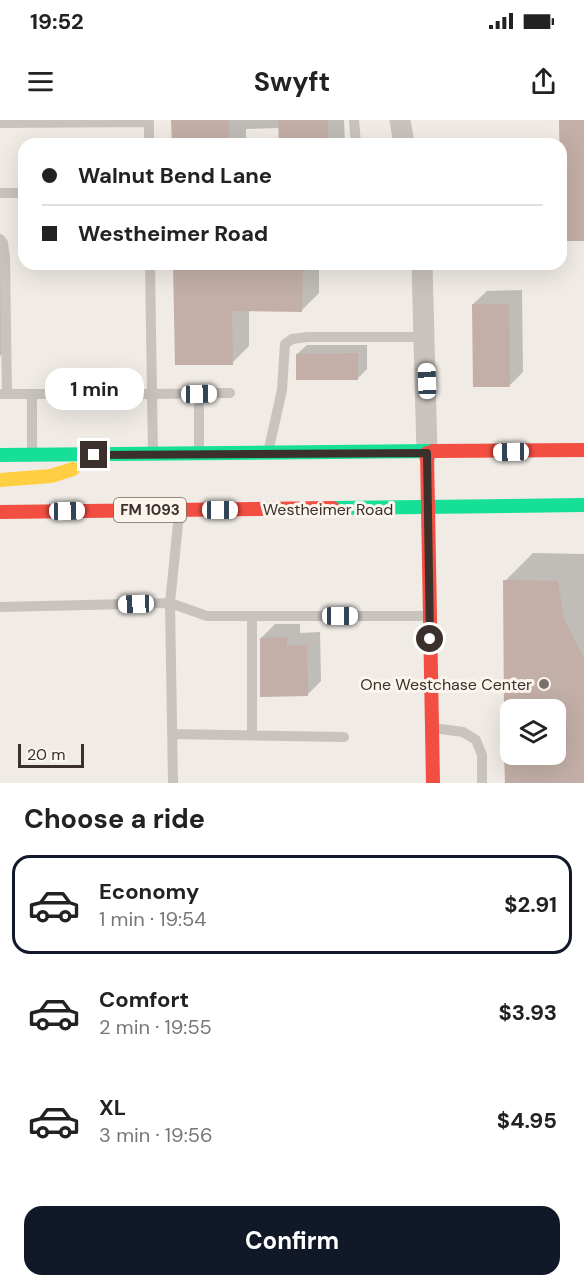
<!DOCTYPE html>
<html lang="en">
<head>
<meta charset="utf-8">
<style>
  :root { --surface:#fff; --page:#f6f6f6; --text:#222; --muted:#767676; --line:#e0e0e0; --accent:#111827 }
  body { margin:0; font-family:"DM Sans",sans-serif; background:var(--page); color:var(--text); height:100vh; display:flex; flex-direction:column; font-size:22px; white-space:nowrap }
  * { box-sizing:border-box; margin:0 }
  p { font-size:20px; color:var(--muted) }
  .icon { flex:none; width:33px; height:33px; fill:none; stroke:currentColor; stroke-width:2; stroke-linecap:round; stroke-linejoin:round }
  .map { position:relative; height:663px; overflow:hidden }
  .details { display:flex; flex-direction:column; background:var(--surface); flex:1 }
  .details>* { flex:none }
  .banner { position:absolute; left:18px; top:18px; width:549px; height:132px; border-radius:18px; box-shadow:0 6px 24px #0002; display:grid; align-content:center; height:132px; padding:0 24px; background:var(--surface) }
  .buttons { position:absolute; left:500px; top:579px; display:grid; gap:12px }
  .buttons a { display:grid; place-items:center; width:66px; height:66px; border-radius:12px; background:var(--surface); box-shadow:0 6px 24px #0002; font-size:30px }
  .scale { position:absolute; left:18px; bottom:15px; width:66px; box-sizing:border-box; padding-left:6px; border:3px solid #3b302b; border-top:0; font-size:16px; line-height:21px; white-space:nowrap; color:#3b302b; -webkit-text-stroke:4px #fbf5ee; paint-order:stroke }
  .end { position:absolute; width:27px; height:27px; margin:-14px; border:8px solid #3b302b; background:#fff; box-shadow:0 0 0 3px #fff }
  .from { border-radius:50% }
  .bubble { position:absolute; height:42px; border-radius:18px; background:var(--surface); box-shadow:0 6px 24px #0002; font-size:20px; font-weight:700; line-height:42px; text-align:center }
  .car { position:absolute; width:18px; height:36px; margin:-18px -9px; border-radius:8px; box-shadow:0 0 4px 2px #0007; background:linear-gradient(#fff 24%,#345 0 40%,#fff 0 76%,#345 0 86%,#fff 0) }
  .banner b { display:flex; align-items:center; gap:21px; height:57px; font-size:22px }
  .banner b+b { border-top:2px solid var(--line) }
  .banner i { width:15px; height:15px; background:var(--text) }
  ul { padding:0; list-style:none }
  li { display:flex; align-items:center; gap:18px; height:99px; margin:0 12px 9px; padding:0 12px; border:3px solid transparent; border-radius:18px }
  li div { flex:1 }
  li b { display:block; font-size:22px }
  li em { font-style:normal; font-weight:700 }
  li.active { border-color:var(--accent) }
  li>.icon { width:54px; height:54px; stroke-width:1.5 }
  h2 { padding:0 24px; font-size:27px; line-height:72px }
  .cta { display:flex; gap:12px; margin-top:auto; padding:12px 24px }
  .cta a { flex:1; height:69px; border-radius:18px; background:var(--accent); color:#fff; font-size:24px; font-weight:700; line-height:69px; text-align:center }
  .status { display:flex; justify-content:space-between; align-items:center; height:42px; padding:0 30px; background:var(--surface); direction:ltr }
  .status svg { height:16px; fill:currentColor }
  header { display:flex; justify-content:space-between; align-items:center; height:78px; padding:0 24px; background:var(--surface); font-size:27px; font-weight:700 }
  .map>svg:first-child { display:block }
  .shadow { fill:#0003; fill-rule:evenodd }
  .building { fill:#c3afa7 }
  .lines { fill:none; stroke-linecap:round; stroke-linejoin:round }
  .lane { stroke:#c9c3be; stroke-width:10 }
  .street { stroke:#c9c3be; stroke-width:21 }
  .fast { stroke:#16e098; stroke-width:14 }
  .slow { stroke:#ffcf43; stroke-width:14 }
  .jam { stroke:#f24e42; stroke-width:14 }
  .route { stroke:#3b302b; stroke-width:8 }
  .poi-dot { fill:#7a716c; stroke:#fbf5ee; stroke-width:2 }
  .labels { text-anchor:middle; stroke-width:6; stroke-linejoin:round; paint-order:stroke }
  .shield { fill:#fbf5ee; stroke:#756b66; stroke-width:1.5 }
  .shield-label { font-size:15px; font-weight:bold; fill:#3b302b }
  .street-label { font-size:16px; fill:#3b302b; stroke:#fbf5ee }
  .poi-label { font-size:16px; fill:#3b302b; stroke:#fbf5ee; text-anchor:end }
</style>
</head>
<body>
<div class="status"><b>19:52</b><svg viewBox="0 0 49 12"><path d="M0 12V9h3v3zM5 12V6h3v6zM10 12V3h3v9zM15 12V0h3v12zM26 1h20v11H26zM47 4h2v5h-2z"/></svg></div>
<header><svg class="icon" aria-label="menu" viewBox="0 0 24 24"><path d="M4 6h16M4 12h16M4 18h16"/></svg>Swyft<svg class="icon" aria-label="share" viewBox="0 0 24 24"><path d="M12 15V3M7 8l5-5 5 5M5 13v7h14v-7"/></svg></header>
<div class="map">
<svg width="584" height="663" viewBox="0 0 584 663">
  <rect width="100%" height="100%" fill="#f0ebe5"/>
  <!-- shadow -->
  <path class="shadow" d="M173,0H344L345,24H280V8L246,9V24H173Z
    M0,115L11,225L0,236Z
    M175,144H319V173L302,190L249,189V226L232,243Z
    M522,170L523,252L510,265L473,184L487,171Z
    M307,225H367V249L358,258L297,234Z
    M533,433L584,434V663H506L505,461ZM510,590H555V634H510Z
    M275,504H300V513L320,512L321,561L308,574L261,518Z"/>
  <!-- building -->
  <path class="building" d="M171,0H229V24H172Z
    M278,0H328V24H279Z
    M559,0H584V121H561Z
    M173,144H303L302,192L232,191L233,245H175Z
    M472,184H509L510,267H473Z
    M358,233V260H296V234Z
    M503,460L558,461L564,499L584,538V663H505L504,634H555V590H504Z
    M287,517V526L307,525L308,576L260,577V518Z"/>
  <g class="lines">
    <!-- lane -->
    <path class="lane" d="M354,0L356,24
      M0,3L149,2V24
      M0,73H24
      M0,119L3,123L5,137L7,274
      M150,144L152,274L230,273
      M0,274H152L153,332
      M32,274V331
      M199,274V331
      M269,328L282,270L285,224L292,219L308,217H425
      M0,487L170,483L207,496H429
      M433,608L463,612L476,620L482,635V663
      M172,614L344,617
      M252,615V496
      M173,663L170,483L179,394"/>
    <!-- street -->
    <path class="street" d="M400,0L404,24
      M422,144L427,333"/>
    <!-- fast -->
    <path class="fast" d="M0,335L433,331
      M333,388L584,385"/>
    <!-- slow -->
    <path class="slow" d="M0,360L51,356L73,349"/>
    <!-- jam -->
    <path class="jam" d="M433,331L584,330
      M427,333L433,663
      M0,392L333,388"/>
  </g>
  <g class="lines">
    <!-- route -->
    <path class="route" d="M94,335L427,333L430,519"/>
  </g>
  <!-- markers -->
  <circle class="poi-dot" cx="544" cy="564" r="6"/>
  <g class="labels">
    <!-- shield labels -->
    <rect class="shield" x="114" y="378" width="72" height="24" rx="4.5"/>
    <g class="shield-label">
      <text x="150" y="395">FM 1093</text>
    </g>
    <!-- street labels -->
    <g class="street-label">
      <text x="328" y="395">Westheimer Road</text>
    </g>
    <!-- poi labels -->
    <g class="poi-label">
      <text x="532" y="570">One Westchase Center</text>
    </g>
  </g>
</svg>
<div class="buttons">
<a><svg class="icon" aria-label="layers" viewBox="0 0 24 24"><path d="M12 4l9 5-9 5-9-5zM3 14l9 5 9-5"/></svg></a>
</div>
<div class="scale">20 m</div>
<i class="end from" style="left:430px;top:519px"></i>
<i class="end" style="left:94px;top:335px"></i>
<div class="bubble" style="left:45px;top:248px;width:99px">1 min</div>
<i class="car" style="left:427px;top:261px;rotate:358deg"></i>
<i class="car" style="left:199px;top:274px;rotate:89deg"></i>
<i class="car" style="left:511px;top:332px;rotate:269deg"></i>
<i class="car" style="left:220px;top:390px;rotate:90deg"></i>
<i class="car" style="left:67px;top:391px;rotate:89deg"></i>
<i class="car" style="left:136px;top:484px;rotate:268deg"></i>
<i class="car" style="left:340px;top:496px;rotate:90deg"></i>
<div class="banner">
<b><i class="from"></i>Walnut Bend Lane</b>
<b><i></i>Westheimer Road</b>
</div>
</div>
<section class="details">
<h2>Choose a ride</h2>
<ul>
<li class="active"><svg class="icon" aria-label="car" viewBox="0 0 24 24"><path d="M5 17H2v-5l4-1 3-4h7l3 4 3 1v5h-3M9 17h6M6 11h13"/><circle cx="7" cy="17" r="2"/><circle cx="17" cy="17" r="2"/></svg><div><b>Economy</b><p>1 min · 19:54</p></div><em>$2.91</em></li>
<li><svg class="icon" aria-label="car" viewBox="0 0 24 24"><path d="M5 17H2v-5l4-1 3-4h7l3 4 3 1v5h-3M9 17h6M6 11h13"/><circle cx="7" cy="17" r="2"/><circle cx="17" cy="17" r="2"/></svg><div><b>Comfort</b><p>2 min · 19:55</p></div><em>$3.93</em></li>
<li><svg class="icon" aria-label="car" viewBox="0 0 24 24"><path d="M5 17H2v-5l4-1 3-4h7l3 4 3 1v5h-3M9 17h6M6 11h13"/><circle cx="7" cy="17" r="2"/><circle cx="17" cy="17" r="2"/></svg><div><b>XL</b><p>3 min · 19:56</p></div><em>$4.95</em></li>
</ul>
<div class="cta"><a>Confirm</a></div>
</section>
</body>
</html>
